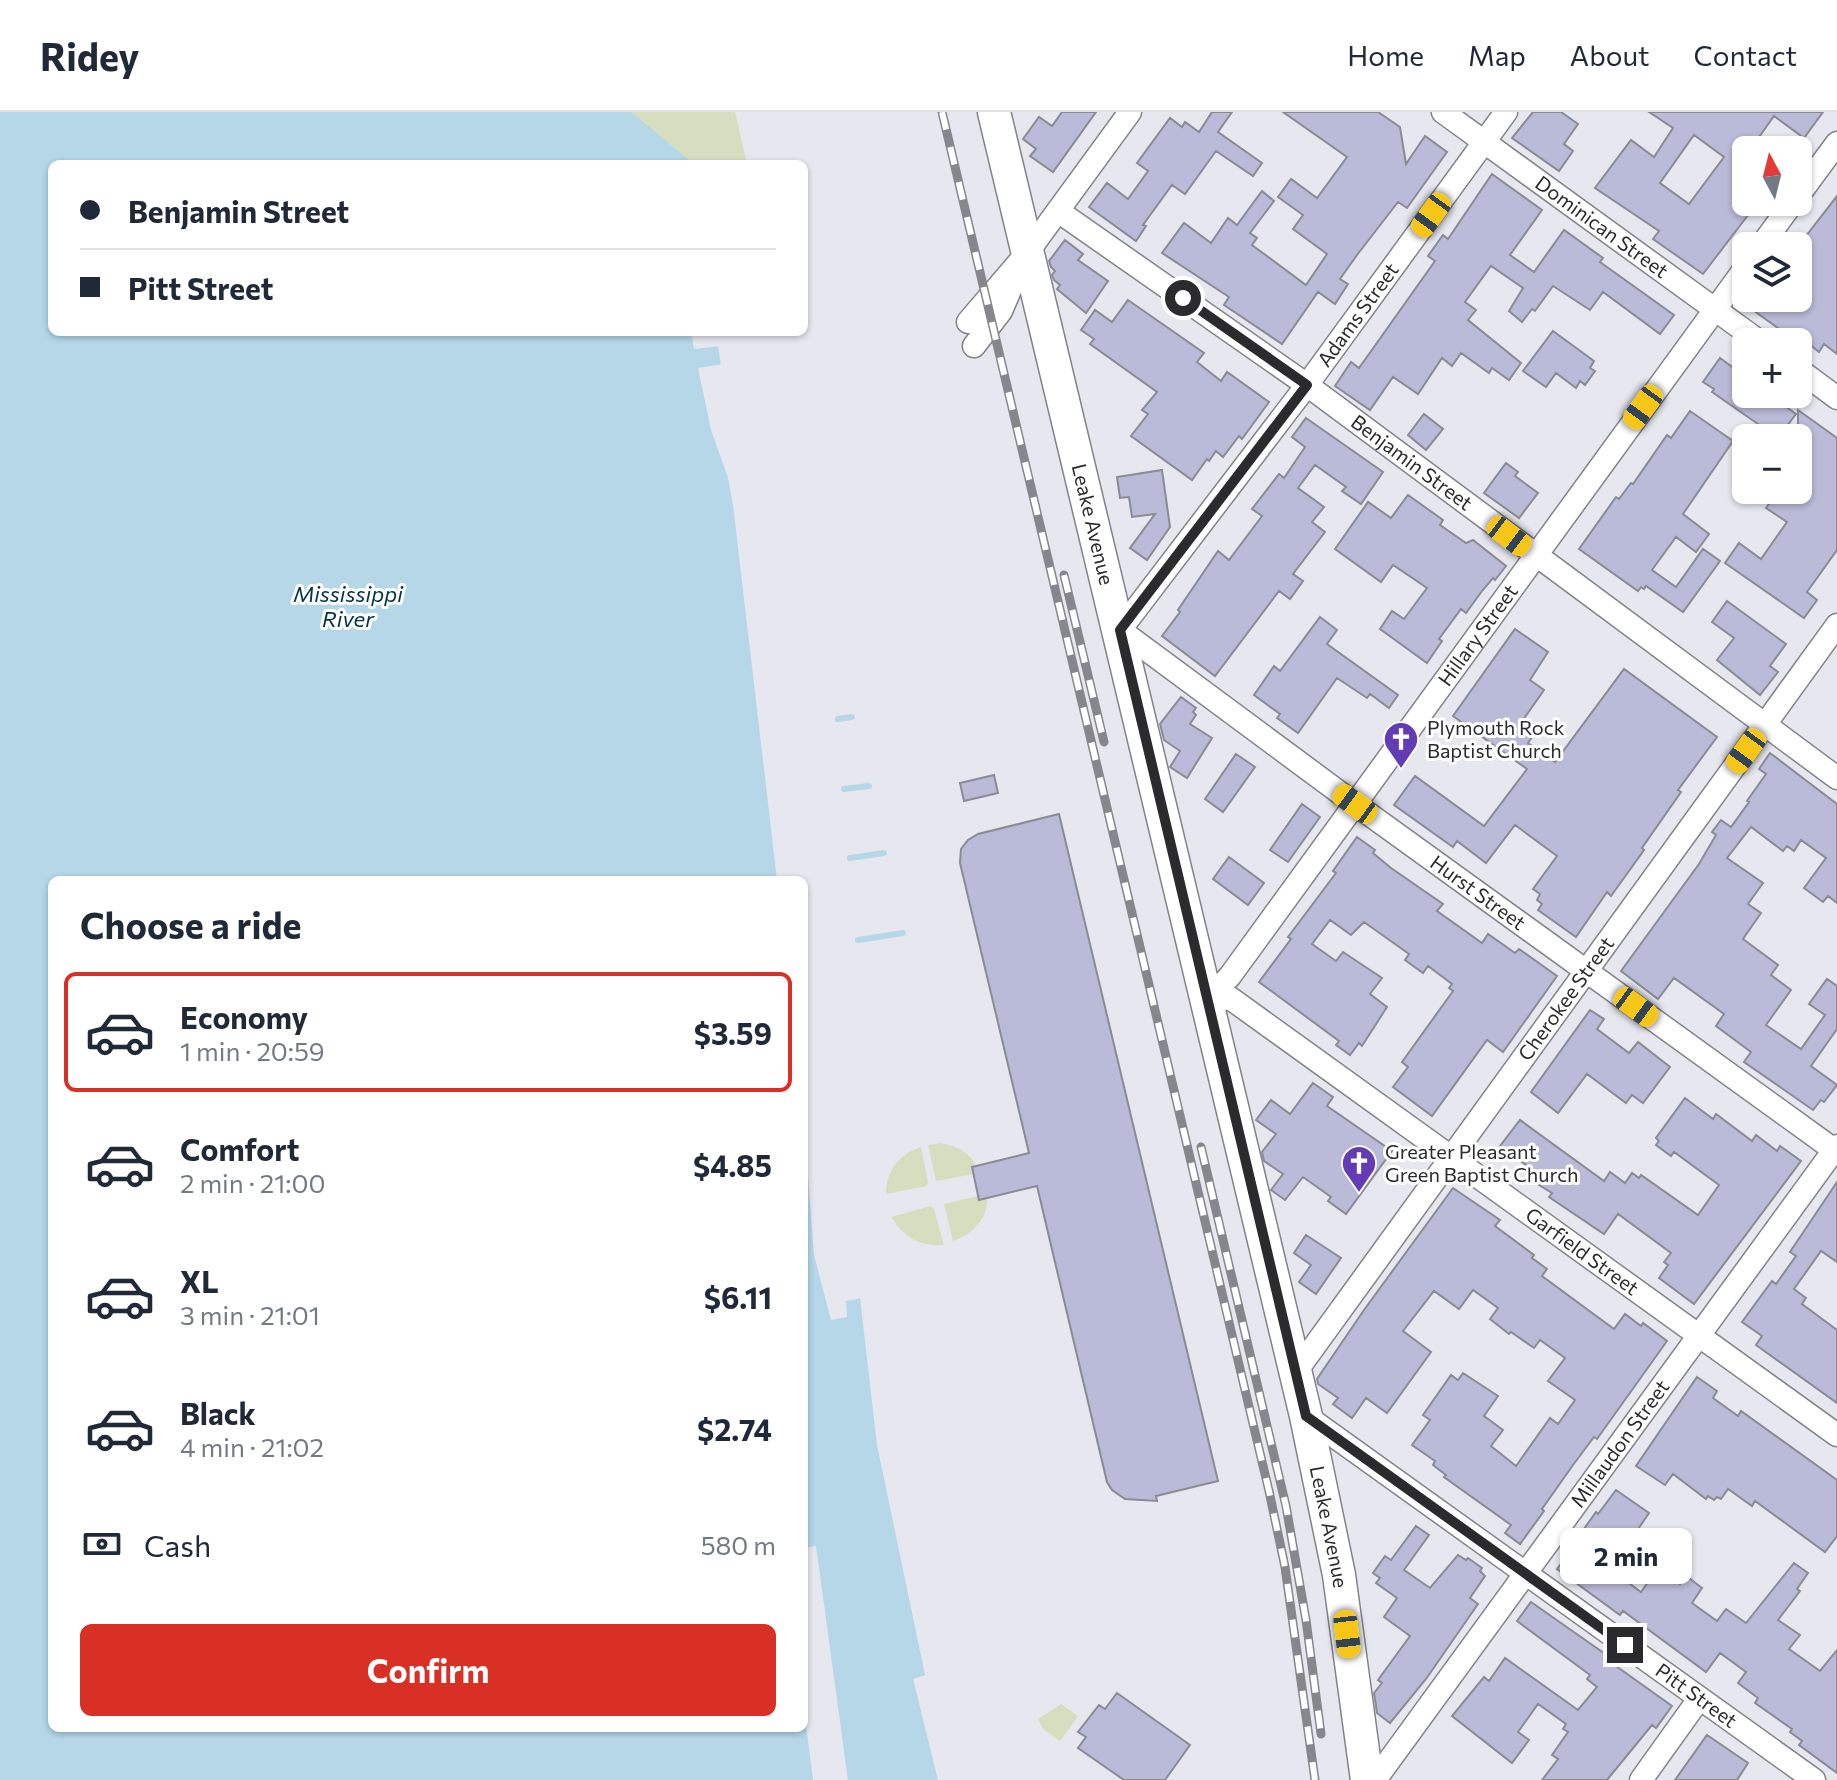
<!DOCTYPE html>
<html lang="en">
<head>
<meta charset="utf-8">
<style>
  :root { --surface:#fff; --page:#f2f2f3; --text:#1f2937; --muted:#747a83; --line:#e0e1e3; --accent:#d93025 }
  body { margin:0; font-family:Commissioner,sans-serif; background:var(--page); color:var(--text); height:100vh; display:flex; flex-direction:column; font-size:30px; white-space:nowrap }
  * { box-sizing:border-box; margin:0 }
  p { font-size:26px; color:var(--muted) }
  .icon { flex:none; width:44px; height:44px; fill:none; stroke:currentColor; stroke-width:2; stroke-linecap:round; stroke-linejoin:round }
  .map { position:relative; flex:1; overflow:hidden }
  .side { position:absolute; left:48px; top:764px; width:760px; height:856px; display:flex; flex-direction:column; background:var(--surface); border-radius:12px; box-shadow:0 2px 6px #0004 }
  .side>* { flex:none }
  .guide { position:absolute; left:48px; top:48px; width:760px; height:176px; border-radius:12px; box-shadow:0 2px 6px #0004; display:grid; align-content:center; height:176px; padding:0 32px; background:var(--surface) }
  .needle { width:52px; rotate:353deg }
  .controls { position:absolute; left:1732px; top:24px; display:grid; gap:16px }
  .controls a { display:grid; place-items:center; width:80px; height:80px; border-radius:12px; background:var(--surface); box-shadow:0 2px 6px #0004; font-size:40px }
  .end { position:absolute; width:36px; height:36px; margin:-18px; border:10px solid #2b2b2e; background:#fff; box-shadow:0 0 0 4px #fff }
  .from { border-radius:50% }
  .bubble { position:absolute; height:56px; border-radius:12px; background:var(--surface); box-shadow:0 2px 6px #0004; font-size:26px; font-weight:700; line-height:56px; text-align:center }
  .car { position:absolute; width:24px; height:48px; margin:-24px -12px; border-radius:10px; box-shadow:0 0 6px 2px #0007; background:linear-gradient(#f5c518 24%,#345 0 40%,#f5c518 0 76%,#345 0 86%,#f5c518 0) }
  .guide b { display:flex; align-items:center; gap:28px; height:76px; font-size:30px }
  .guide b+b { border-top:2px solid var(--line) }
  .guide i { width:20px; height:20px; background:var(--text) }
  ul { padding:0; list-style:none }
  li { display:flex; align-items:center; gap:24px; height:120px; margin:0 16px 12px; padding:0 16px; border:4px solid transparent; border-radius:12px }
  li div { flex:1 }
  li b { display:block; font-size:30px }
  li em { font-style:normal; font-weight:700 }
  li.active { border-color:var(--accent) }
  li>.icon { width:72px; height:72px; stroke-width:1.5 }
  h2 { padding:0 32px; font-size:36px; line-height:96px }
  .pay { display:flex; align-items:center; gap:20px; height:88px; padding:0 32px; font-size:30px }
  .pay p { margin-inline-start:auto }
  .primary-button { display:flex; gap:16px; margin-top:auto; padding:16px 32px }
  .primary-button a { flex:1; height:92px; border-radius:12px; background:var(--accent); color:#fff; font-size:32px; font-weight:700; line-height:92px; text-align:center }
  header { display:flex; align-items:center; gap:48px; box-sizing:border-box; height:112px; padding:0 40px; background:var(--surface); border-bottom:2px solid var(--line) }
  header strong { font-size:38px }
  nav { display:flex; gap:44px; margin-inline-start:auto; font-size:28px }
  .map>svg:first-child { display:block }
  .green { fill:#d7dec0 }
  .water { fill:#b5d7e8 }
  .pier { fill:#e7e7f0 }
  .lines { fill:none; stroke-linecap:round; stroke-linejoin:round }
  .stream { stroke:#b5d7e8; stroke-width:6 }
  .building { fill:#babad9; stroke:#8b8b93; stroke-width:2; fill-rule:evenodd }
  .street-casing { stroke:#828289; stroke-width:25 }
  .secondary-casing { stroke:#828289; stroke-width:35 }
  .street { stroke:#fff; stroke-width:22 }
  .secondary { stroke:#fff; stroke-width:32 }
  .rail-casing { stroke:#86868c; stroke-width:9 }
  .rail { stroke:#fff; stroke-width:6; stroke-dasharray:18; stroke-linecap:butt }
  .route { stroke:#2b2b2e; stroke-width:10 }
  .labels { text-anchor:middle; stroke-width:6; stroke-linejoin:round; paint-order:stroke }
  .street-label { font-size:20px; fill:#2b2b2e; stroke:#fff }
  .poi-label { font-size:20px; fill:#2b2b2e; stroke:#fff; text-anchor:start }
  .water-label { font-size:22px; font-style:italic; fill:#033447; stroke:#fff }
</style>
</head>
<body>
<header>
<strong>Ridey</strong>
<nav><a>Home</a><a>Map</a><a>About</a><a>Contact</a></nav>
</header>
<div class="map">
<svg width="1837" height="1668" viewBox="0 0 1837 1668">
  <rect width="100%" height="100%" fill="#e7e7f0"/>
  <!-- green -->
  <path class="green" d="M588,0H735L747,52H653Z
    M941,1031C960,1035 973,1042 979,1061L936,1069L928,1033Z
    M921,1035L928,1070L927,1074L886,1082C886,1060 898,1042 921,1035Z
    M986,1082C992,1103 972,1123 953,1129L944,1092Z
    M931,1094L934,1097L944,1133C920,1135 904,1125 891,1105Z
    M1061,1592L1078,1604L1060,1629L1043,1617L1038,1607Z"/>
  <!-- water -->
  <path class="water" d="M0,0H631L688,47L691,52H52V220H716L797,768H52V1616H804V843L838,1190L860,1186L877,1333L925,1563L913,1567L938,1668H0Z"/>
  <!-- pier -->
  <path class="pier" d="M691,220H720L722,234L694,237Z
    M724,252L727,274L745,334L766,438L801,768H777L733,393L728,366L711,318L698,256Z
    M804,839L808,843L819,948L832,1108L841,1185L857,1183L858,1187L846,1189L847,1205L831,1208L814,1143L804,1011Z
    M816,1434L848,1668H813L804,1598V1436Z"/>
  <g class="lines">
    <!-- stream -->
    <path class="stream" d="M838,607L852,605
      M844,677L869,674
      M850,746L884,741
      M858,828L903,821"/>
  </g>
  <!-- building -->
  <path class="building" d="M1062,0H1096L1053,60L1030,44L1036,37L1023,27L1039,5L1052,14Z
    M1212,0H1232L1218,20L1262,51L1253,64L1216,39L1185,82L1172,73L1143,113L1146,114L1136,129L1089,95L1107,71L1128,87L1148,59L1137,51L1170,6L1182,15L1185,10L1199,20Z
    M1283,0H1378L1400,15L1406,52L1425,24L1447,40L1407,96L1398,90L1357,143L1340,167L1348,172L1335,192L1318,180L1282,232L1224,193L1229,185L1162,141L1184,111L1211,131L1228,106L1237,113L1262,79L1274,89L1250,121L1257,126L1252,133L1306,173L1327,142L1293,117L1303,103L1278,85L1291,67L1317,86L1347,45Z
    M1533,0H1561L1578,12L1564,32L1573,39L1559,59L1512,26Z
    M1649,0H1823L1804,26L1774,4L1757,28L1771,38H1746V90L1755,94L1703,162L1653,127L1659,119L1595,76L1631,28L1654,45L1673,16ZM1694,23L1724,45L1689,92L1660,71Z
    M1492,62L1542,98L1510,143L1534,160L1564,118L1603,146L1600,150L1674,203L1660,222L1603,180L1590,198L1553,174L1535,199L1532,197L1522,210L1509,199L1523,176L1491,154L1465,190L1476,198L1468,208L1521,251L1509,268L1492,256L1489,261L1461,241L1452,254L1442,246L1418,282L1393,265L1370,298L1335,274L1351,250L1359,256L1435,149L1428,144L1443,123L1448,127Z
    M1837,84V242L1824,232L1819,240L1809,232L1806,236L1750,196L1757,186H1798V141L1809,126L1806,124Z
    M1065,128L1083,142L1078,148L1108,169L1086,201L1057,177L1060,173L1054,168L1052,163L1055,159L1051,155L1049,149Z
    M1128,188L1204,241L1197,250L1221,269L1227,260L1269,290L1242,327L1239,324L1223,345L1216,339L1209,349L1207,347L1192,368L1131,324L1148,302L1142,298L1157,280L1090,232L1094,227L1081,218L1095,198L1112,210Z
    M1553,219L1594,249L1590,256L1595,259L1585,273L1580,269L1576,276L1556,261L1546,275L1523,259Z
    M1720,246L1746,265V282H1768L1796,302L1778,326L1712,280L1714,277L1703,270Z
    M1798,298L1837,326V438L1807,480L1817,488L1804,506L1725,451L1739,431L1761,447L1787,410L1766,396L1769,392L1750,378H1798Z
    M1690,299L1733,329L1683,402L1709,422L1696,440L1676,425L1652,458L1676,475L1703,437L1720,449L1683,500L1646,474L1644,477L1641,475L1638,479L1579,437L1616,385L1619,387L1631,371L1633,372L1667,323L1671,326Z
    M1424,302L1443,317L1426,338L1408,323Z
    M1306,306L1383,360L1361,392L1342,379L1346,375L1315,353L1298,376L1324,395L1312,410L1325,420L1293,462L1303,469L1290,487L1279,479L1215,564L1162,524L1180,500L1178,498L1218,439L1229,448L1262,404L1252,397L1279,362L1284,366L1305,335L1292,325Z
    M1506,351L1518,360L1515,364L1538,381L1519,406L1484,381Z
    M1162,358L1170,415L1147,448L1130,436L1155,402L1132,405L1129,385L1120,386L1117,365Z
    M1408,383L1443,408L1440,413L1466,431L1473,428L1506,454L1495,468L1493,466L1482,479L1466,501L1461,497L1439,527L1442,529L1427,551L1380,517L1392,499L1404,507L1427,476L1393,453L1381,470L1335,437L1368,390L1391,406Z
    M1727,489L1786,532L1770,554L1778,560L1760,583L1717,548L1734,526L1712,510Z
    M1320,505L1337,518L1327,532L1398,583L1389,596L1370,582L1367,586L1337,566L1298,621L1277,606L1280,602L1254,583L1274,554L1280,559Z
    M1515,517L1548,540L1530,568L1544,578L1523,608L1537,618L1528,631L1555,650L1624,557L1717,625L1678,678L1681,680L1642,736L1644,738L1611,784L1607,780L1576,825L1538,798L1542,792L1537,788L1540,782L1533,777L1557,744L1515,713L1486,751L1457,729L1453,735L1394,693L1415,664L1484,714L1527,657L1453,604Z
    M1181,585L1196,596L1193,600L1196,603L1190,612L1212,626L1187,666L1170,655L1180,639L1164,628L1160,612Z
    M1770,641L1837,692V791L1828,784L1823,790L1804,776L1826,746L1801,728L1794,739L1787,734L1783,739L1751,715L1727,746L1763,771L1748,792L1761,801L1743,827L1778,853L1771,863L1791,878L1766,913L1801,937L1825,903L1809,892L1827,867L1837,874V917L1811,954L1837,973L1824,990L1821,988L1813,998L1744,950L1751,940L1716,914L1724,902L1674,866L1658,887L1621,859L1699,752L1716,723L1712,720L1721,708L1731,715L1749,690L1747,689L1766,662L1759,657Z
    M1236,642L1255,655L1223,700L1205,687Z
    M994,663L998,681L964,689L960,671Z
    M1302,692L1320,705L1288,750L1270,738Z
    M1059,702L1218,1369L1156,1384L1157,1389L1125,1387L1112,1378L1107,1370L1037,1074L979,1088L972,1055L1029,1041L960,751L961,737L968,728L978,722Z
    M1357,725L1375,738L1373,741L1391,756L1443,792L1437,799L1482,831L1488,822L1515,841L1519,837L1557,864L1503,940L1487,928L1432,1004L1393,975L1408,955L1402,950L1453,879L1449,876L1452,872L1428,854L1423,861L1405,848L1409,842L1364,810L1351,823L1330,808L1312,832L1336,849L1343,840L1382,866L1370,882L1387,895L1362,934L1359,931L1350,943L1336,933L1339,929L1259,870L1291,827L1288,825L1336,761L1333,759Z
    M1229,745L1264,771L1248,793L1213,767Z
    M1590,898L1604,907L1597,917L1629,941L1638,930L1670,955L1643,991L1632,983L1626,991L1587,962L1558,1001L1531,980Z
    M1313,971L1333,985L1327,994L1392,1039L1346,1102L1328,1089L1331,1085L1303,1065L1285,1088L1271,1078L1283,1062L1264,1049L1262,1040L1276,1022L1256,1008L1271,988L1290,1002Z
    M1685,986L1713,1007L1716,1002L1752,1029L1756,1023L1777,1039L1780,1034L1801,1049L1694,1192L1659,1166L1668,1153L1664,1150L1671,1141L1618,1102L1604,1122L1549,1085L1552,1081L1539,1073L1544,1066L1500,1034L1520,1008L1604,1069L1610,1060L1625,1071L1632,1061L1639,1066L1641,1063L1698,1103L1719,1073L1674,1040L1671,1044L1656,1033L1659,1029L1656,1026Z
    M1837,1070V1150L1821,1139L1794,1177L1806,1186L1802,1192L1837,1218V1291L1756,1233L1762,1224L1742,1210L1772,1169L1776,1172L1796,1144L1790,1140Z
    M1453,1076L1500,1108L1495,1114L1534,1143L1532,1146L1547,1157L1542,1164L1614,1217L1625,1202L1641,1214L1643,1211L1667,1229L1597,1327L1594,1325L1573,1353L1542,1397L1544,1399L1520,1432L1505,1421L1511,1413L1444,1365L1446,1363L1433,1353L1435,1349L1412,1333L1430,1308L1423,1303L1451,1263L1458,1268L1463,1261L1498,1284L1484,1304L1503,1318L1491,1334L1516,1354L1550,1306L1558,1312L1575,1288L1548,1269L1565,1246L1540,1228L1534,1236L1511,1220L1509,1222L1490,1207L1498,1196L1473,1178L1459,1197L1434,1179L1403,1219L1431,1240L1387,1301L1366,1286L1352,1306L1333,1292L1338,1286L1318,1272L1317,1267L1364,1198Z
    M1306,1123L1341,1146L1316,1182L1299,1170L1311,1153L1294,1141Z
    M1697,1265L1717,1279L1713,1286L1738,1304L1741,1299L1837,1368V1424L1825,1440L1755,1389L1752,1394L1728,1377L1721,1387L1717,1385L1714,1388L1708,1384L1706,1387L1673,1362L1665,1373L1636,1354Z
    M1616,1378L1649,1401L1632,1426L1640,1432L1618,1463L1641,1480L1658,1456L1680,1472L1685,1463L1702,1476L1692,1491L1717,1509L1726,1497L1746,1511L1794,1451L1808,1461L1797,1477L1800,1479L1778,1508L1800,1523L1789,1537L1820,1559L1837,1538V1661L1799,1633L1802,1629L1790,1620L1792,1617L1755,1591L1758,1586L1738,1571L1746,1560L1720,1541L1706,1560L1623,1499L1620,1503L1557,1457L1566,1445L1568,1447L1585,1424L1581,1421L1596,1400L1598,1402Z
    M1416,1414L1429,1423L1404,1458L1430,1476L1458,1443L1466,1448L1468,1446L1482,1456L1480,1459L1485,1464L1470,1486L1478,1492L1426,1567L1390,1611L1377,1601L1374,1581L1382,1571L1378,1568L1410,1524L1384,1505L1397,1486L1376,1471L1380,1466L1373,1461L1385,1444L1391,1448Z
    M1531,1490L1618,1551L1616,1554L1672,1594L1656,1616L1652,1613L1607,1668H1542L1558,1647L1552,1643L1568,1620L1563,1617L1566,1612L1538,1592L1518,1620L1529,1628L1512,1651L1452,1604L1484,1565L1489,1569L1505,1546L1578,1598L1597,1575L1587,1567L1590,1563L1517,1509Z
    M1117,1581L1190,1633L1165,1668H1124L1078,1636L1086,1625L1078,1620L1099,1593L1105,1597Z
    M1707,1623L1748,1651L1737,1668H1675Z"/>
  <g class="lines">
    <!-- street casing -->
    <g class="street-casing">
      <g id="street">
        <path id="s1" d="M1443,0L1760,230"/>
        <path id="s2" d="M1506,0L1307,273L1120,518L1355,692L1837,1040"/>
        <path d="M1798,84L1837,31"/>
        <path id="s3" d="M1058,99L1307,273L1837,666"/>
        <path d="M1761,134L1793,90"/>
        <path d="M968,210L1027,141L1130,0"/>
        <path d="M974,234L1001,199L1013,171"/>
        <path d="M1798,257L1837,286"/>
        <path id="s4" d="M1206,889L1230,864L1746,155"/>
        <path id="s5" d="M1206,889L1230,886L1837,1323"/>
        <path id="s6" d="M1295,1261L1837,513"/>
        <path id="s7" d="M1306,1304L1814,1668"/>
        <path id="s8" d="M1375,1668L1837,1034"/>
        <path d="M1641,1668L1699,1587"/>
      </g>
    </g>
    <!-- secondary casing -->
    <g class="secondary-casing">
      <g id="secondary">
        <path id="s9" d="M994,0L1306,1304L1339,1463L1367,1668"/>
      </g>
    </g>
    <!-- street -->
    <use href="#street" class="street"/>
    <!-- secondary -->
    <use href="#secondary" class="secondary"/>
    <!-- rail casing -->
    <g class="rail-casing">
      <path id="rail" d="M942,0L1269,1379L1285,1455L1315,1668
        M1064,463L1104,630
        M1201,1035L1286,1394L1306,1508L1321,1622"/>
    </g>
    <!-- rail -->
    <use href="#rail" class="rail"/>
  </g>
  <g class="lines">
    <!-- route -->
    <path class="route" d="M1183,186L1307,273L1120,518L1306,1304L1625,1533"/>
  </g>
  <!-- icons -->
  <defs>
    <g id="church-pin" transform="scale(1.8)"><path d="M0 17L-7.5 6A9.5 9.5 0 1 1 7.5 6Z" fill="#613cb4" stroke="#fff"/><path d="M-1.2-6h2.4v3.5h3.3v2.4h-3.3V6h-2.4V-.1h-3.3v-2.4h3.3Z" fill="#fff"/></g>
  </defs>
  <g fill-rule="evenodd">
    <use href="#church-pin" x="1401" y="627"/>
    <use href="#church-pin" x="1359" y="1051"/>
  </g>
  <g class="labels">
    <!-- street labels -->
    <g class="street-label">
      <text dy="7" stroke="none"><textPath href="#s1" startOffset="196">Dominican Street</textPath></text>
      <text transform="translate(1358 203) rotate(-54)" y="7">Adams Street</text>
      <text dy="7" stroke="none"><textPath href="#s3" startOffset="434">Benjamin Street</textPath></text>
      <text dy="7" stroke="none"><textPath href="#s9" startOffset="424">Leake Avenue</textPath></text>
      <text dy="7" stroke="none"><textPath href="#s4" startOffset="456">Hillary Street</textPath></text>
      <text dy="7" stroke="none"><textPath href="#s2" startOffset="1090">Hurst Street</textPath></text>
      <text dy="7" stroke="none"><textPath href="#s6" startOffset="462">Cherokee Street</textPath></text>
      <text dy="7" stroke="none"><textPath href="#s5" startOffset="458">Garfield Street</textPath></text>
      <text dy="7" stroke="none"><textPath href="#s8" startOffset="416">Millaudon Street</textPath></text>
      <text dy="7" stroke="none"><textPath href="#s9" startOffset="1454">Leake Avenue</textPath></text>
      <text dy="7" stroke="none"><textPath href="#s7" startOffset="480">Pitt Street</textPath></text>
    </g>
    <!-- poi labels -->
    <g class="poi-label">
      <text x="1427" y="623">Plymouth Rock<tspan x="1427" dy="23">Baptist Church</tspan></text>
      <text x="1385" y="1047">Greater Pleasant<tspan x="1385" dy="23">Green Baptist Church</tspan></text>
    </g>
    <!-- water labels -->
    <g class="water-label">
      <text x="348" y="490">Mississippi<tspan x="348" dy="25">River</tspan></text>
    </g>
  </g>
</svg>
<div class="controls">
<a><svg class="needle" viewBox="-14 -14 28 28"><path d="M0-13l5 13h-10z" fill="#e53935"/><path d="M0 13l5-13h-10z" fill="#747a83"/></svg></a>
<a><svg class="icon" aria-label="layers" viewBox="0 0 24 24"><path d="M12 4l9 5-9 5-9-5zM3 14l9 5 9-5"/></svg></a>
<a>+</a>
<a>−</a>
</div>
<i class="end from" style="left:1183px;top:186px"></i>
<i class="end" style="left:1625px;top:1533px"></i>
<div class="bubble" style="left:1560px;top:1416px;width:132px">2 min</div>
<i class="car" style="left:1431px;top:103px;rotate:216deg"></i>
<i class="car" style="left:1643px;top:295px;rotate:216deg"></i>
<i class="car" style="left:1509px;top:424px;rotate:127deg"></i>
<i class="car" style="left:1746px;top:639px;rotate:216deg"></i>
<i class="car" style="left:1355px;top:692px;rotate:306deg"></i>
<i class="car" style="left:1636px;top:895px;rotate:126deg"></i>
<i class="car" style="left:1347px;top:1522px;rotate:173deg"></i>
<div class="guide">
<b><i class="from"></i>Benjamin Street</b>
<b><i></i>Pitt Street</b>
</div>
<section class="side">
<h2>Choose a ride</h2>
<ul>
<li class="active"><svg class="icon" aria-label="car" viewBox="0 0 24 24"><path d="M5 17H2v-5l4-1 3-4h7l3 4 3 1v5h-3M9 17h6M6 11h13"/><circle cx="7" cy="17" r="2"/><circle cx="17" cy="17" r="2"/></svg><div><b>Economy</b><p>1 min · 20:59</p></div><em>$3.59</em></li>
<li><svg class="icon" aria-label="car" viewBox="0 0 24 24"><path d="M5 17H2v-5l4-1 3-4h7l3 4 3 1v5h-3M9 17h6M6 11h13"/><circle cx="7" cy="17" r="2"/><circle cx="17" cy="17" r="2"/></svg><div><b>Comfort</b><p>2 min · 21:00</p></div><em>$4.85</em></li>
<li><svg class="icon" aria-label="car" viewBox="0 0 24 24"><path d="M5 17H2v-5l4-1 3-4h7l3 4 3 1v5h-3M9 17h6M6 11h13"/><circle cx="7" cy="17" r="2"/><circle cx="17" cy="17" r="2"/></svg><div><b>XL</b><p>3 min · 21:01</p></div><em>$6.11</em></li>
<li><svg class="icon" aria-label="car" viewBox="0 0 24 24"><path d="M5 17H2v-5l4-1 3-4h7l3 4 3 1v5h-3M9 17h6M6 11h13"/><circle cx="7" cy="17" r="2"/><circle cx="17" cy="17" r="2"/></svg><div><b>Black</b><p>4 min · 21:02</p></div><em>$2.74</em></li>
</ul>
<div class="pay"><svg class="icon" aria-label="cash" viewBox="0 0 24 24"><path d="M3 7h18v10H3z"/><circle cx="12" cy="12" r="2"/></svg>Cash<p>580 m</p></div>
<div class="primary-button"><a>Confirm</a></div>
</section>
</div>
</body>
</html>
